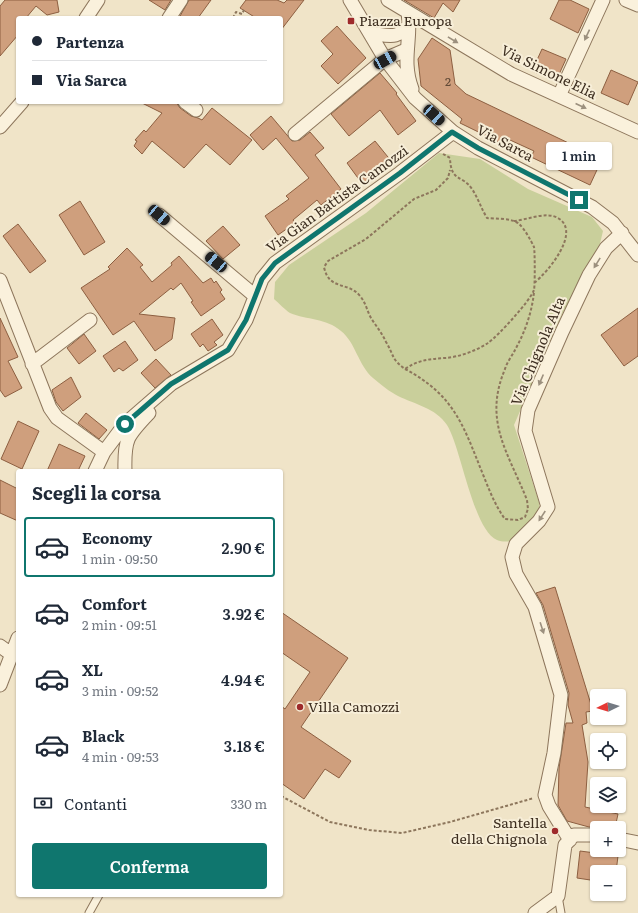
<!DOCTYPE html>
<html lang="it">
<head>
<meta charset="utf-8">
<style>
  :root { --surface:#fff; --page:#f2f2f3; --text:#1f2937; --muted:#747a83; --line:#e0e1e3; --accent:#0f766e }
  body { margin:0; font-family:Literata,serif; background:var(--page); color:var(--text); height:100vh; display:flex; flex-direction:column; font-size:15px; white-space:nowrap }
  * { box-sizing:border-box; margin:0 }
  p { font-size:13px; color:var(--muted) }
  .icon { flex:none; width:22px; height:22px; fill:none; stroke:currentColor; stroke-width:2; stroke-linecap:round; stroke-linejoin:round }
  .map { position:relative; flex:1; overflow:hidden }
  .sheet { position:absolute; left:16px; top:469px; width:267px; height:428px; display:flex; flex-direction:column; background:var(--surface); border-radius:4px; box-shadow:0 1px 3px #0004 }
  .sheet>* { flex:none }
  .guide { position:absolute; left:16px; top:16px; width:267px; height:88px; border-radius:4px; box-shadow:0 1px 3px #0004; display:grid; align-content:center; height:88px; padding:0 16px; background:var(--surface) }
  .needle { width:26px; rotate:265deg }
  .fabs { position:absolute; left:590px; top:689px; display:grid; gap:8px }
  .fabs a { display:grid; place-items:center; width:36px; height:36px; border-radius:4px; background:var(--surface); box-shadow:0 1px 3px #0004; font-size:20px }
  .end { position:absolute; width:18px; height:18px; margin:-9px; border:5px solid #0f766e; background:#fff; box-shadow:0 0 0 2px #fff }
  .from { border-radius:50% }
  .bubble { position:absolute; height:28px; border-radius:4px; background:var(--surface); box-shadow:0 1px 3px #0004; font-size:13px; font-weight:600; line-height:28px; text-align:center }
  .car { position:absolute; width:12px; height:24px; margin:-12px -6px; border-radius:5px; box-shadow:0 0 3px 1px #0007; background:linear-gradient(#222 24%,#8ab4d8 0 40%,#222 0 76%,#8ab4d8 0 86%,#222 0) }
  .guide b { display:flex; align-items:center; gap:14px; height:38px; font-size:15px }
  .guide b+b { border-top:1px solid var(--line) }
  .guide i { width:10px; height:10px; background:var(--text) }
  ul { padding:0; list-style:none }
  li { display:flex; align-items:center; gap:12px; height:60px; margin:0 8px 6px; padding:0 8px; border:2px solid transparent; border-radius:4px }
  li div { flex:1 }
  li b { display:block; font-size:15px }
  li em { font-style:normal; font-weight:600 }
  li.on { border-color:var(--accent) }
  li>.icon { width:36px; height:36px; stroke-width:1.5 }
  h2 { padding:0 16px; font-size:18px; line-height:48px }
  .pay { display:flex; align-items:center; gap:10px; height:44px; padding:0 16px; font-size:15px }
  .pay p { margin-inline-start:auto }
  .primary-button { display:flex; gap:8px; margin-top:auto; padding:8px 16px }
  .primary-button a { flex:1; height:46px; border-radius:4px; background:var(--accent); color:#fff; font-size:16px; font-weight:600; line-height:46px; text-align:center }
  .map>svg:first-child { display:block }
  .green { fill:#c9cf9b }
  .building { fill:#cf9f7d; stroke:#8d5f41 }
  .lines { fill:none; stroke-linecap:round; stroke-linejoin:round }
  .service-casing { stroke:#8d765c; stroke-width:9 }
  .minor-casing { stroke:#8d765c; stroke-width:15 }
  .path { stroke:#8d765c; stroke-width:2; stroke-dasharray:3 2; stroke-linecap:butt }
  .service { stroke:#faf1dc; stroke-width:7 }
  .minor { stroke:#faf1dc; stroke-width:13 }
  .oneway { fill:#9c907e }
  .route { stroke:#0f766e; stroke-width:5 }
  .poi-dot { fill:#9e2a2b; stroke:#f7eed8; stroke-width:1.5 }
  .labels { text-anchor:middle; stroke-width:4; stroke-linejoin:round; paint-order:stroke }
  .number-label { font-size:12px; fill:#624a37 }
  .poi-label { font-size:14px; fill:#3d2e20; stroke:#f7eed8; text-anchor:start }
  .street-label { font-size:14px; fill:#3d2e20; stroke:#f7eed8 }
</style>
</head>
<body>
<div class="map">
<svg width="638" height="913" viewBox="0 0 638 913">
  <rect width="100%" height="100%" fill="#f0e4c8"/>
  <!-- green -->
  <path class="green" d="M439,153L480,159L528,189L592,217L603,231L598,252L561,316L514,425L539,502L540,511L518,540C511,541 504,543 497,540C473,530 461,447 447,425C436,408 414,404 398,396C390,392 380,384 373,378C358,365 356,343 341,331C326,318 307,320 290,313C285,310 279,303 274,299L275,282L289,265L366,213Z"/>
  <!-- building -->
  <path class="building" d="M5,0H57L59,12L47,15L36,6L26,18H18V35L0,56V6Z
    M149,0H171L165,10Z
    M189,0H211L198,18H179Z
    M246,0H277L284,3L287,0H304L281,30V18H256L240,8Z
    M404,0H460L453,12L443,3L434,18Z
    M559,0H570L589,9L578,33L550,19Z
    M337,26L366,58L338,84L321,66L333,54L321,41Z
    M432,38L450,50L455,84L466,94L602,159L590,185L531,157L534,151L510,140L507,146L460,123L462,119L421,86L418,59Z
    M542,49L566,59L556,81L532,71Z
    M611,70L638,82L628,105L601,93Z
    M380,73L397,93L396,94L416,121L398,135L380,110L349,136L331,114Z
    M140,102H176L180,108L191,116L198,118L202,120L212,108L252,140L230,165L206,144L184,168L152,141L142,154L134,146L137,141L135,140L144,130L146,132L162,113Z
    M271,116L292,141L300,140L310,132L324,148L315,155L341,189L321,205L317,200L293,220L295,223L278,235L265,216L289,199L286,196L309,178L276,138L263,150L250,135Z
    M375,141L392,162L363,185L347,163Z
    M80,201L105,242L84,255L59,215Z
    M18,224L46,261L30,273L3,236Z
    M223,226L240,245L223,259L206,241Z
    M127,248L143,265L140,267L152,282L172,265L171,263L179,256L203,283L211,278L214,283L216,281L222,290L220,292L225,299L201,316L191,302L193,301L181,283L173,290L171,288L139,314L175,318L172,339L155,351L134,321L113,335L81,288L110,269L108,267Z
    M638,308V356L624,366L601,335Z
    M0,318L18,357L8,361L22,388L5,397L0,390Z
    M212,319L223,335L214,342L217,345L208,351L203,344L200,347L191,334Z
    M84,334L96,351L79,364L67,348Z
    M125,341L138,360L123,371L119,368L114,372L103,356Z
    M156,359L171,375L155,388L141,373Z
    M71,377L81,397L63,411L56,402L52,390Z
    M86,413L107,430L99,439L78,423Z
    M18,421L39,431L22,469L1,459Z
    M59,444L85,456L78,471H47Z
    M0,480L18,489V521L0,513Z
    M555,587L593,711L586,712L587,723L582,725L588,762L585,807L618,814L615,828L589,827L567,821L558,805L559,768L566,723H573L568,705L569,693L543,605L536,593Z
    M281,612L348,658L301,727L351,761L339,778L325,769L304,799L281,783V706L285,709L310,672L281,652Z
    M580,851L618,856L616,872H597V881L577,878Z"/>
  <g class="lines">
    <!-- service casing -->
    <g class="service-casing">
      <path id="service" d="M558,896L561,913
        M89,913L99,895"/>
    </g>
    <!-- minor casing -->
    <g class="minor-casing">
      <path id="minor" d="M350,0L385,59L415,98L453,132L478,148L592,207L613,223L638,255
        M388,0L408,12C412,40 401,60 412,89
        M626,0L638,5
        M408,12L511,74L638,132
        M86,18L98,0
        M169,18L181,0
        M370,33C388,35 398,41 410,23
        M559,96L603,0
        M185,102L196,110
        M0,127L22,102
        M295,134L385,59L406,50
        M159,215L255,296
        M0,280L50,408L57,418L104,452
        M32,364L90,320
        M95,471L104,452L125,424L171,384L228,350L246,320L262,279L275,263L400,173L453,132
        M125,471C124,439 127,436 149,413
        M0,646L11,654
        M0,685L18,638
        M619,839L638,843
        M570,840L549,806L545,795L554,753L561,695L535,607L516,574L512,557L516,544L539,521L548,507L525,431L528,410L562,332L589,275L606,248L622,233
        M535,913L558,896L565,845L574,835H597"/>
    </g>
    <!-- path -->
    <path class="path" d="M233,18L236,12L242,14L244,10
      M443,154L450,158C451,183 462,174 472,189C478,198 481,208 487,218C496,219 513,218 519,224C525,229 531,241 534,247C535,252 535,286 534,290C530,301 498,336 488,343C476,351 459,357 445,358C429,359 418,360 405,369C391,359 394,355 386,342C382,333 376,326 371,318C367,311 366,303 360,296C348,281 329,291 324,267L328,261L366,239L414,199L436,190L448,178L450,170
      M514,221C527,220 546,211 558,218C582,232 547,273 534,283
      M405,369C456,396 464,428 484,477C490,492 496,507 505,519L518,520L525,517L528,509L527,500C508,452 483,421 505,369C507,362 512,356 515,350C525,332 532,312 534,292
      M281,796L330,822L369,830L402,833L450,822L534,798"/>
    <!-- service -->
    <use href="#service" class="service"/>
    <!-- minor -->
    <use href="#minor" class="minor"/>
  </g>
  <!-- one-way arrows -->
  <defs><path id="oneway-solid" d="M-6-.8H1V-3.2L6.5 0L1 3.2V.8H-6Z"/></defs>
  <g class="oneway">
    <use href="#oneway-solid" transform="translate(587 35) rotate(115)"/>
    <use href="#oneway-solid" transform="translate(453 40) rotate(31)"/>
    <use href="#oneway-solid" transform="translate(581 106) rotate(25)"/>
    <use href="#oneway-solid" transform="translate(597 263) rotate(122)"/>
    <use href="#oneway-solid" transform="translate(541 380) rotate(113)"/>
    <use href="#oneway-solid" transform="translate(542 516) rotate(123)"/>
    <use href="#oneway-solid" transform="translate(542 628) rotate(72)"/>
  </g>
  <g class="lines">
    <!-- route -->
    <path class="route" d="M125,424L171,384L228,350L246,320L262,279L275,263L400,173L452,132L478,148L579,200"/>
  </g>
  <!-- markers -->
  <g class="poi-dot">
    <rect x="347" y="17" width="8" height="8" rx="2"/>
    <circle cx="300" cy="707" r="4"/>
    <circle cx="555" cy="831" r="4"/>
  </g>
  <g class="labels">
    <!-- number labels -->
    <g class="number-label">
      <text x="448" y="86">2</text>
    </g>
    <!-- poi labels -->
    <g class="poi-label">
      <text x="359" y="26">Piazza Europa</text>
      <text x="308" y="712">Villa Camozzi</text>
      <text x="547" y="828" text-anchor="end">Santella<tspan x="547" dy="16">della Chignola</tspan></text>
    </g>
    <!-- street labels -->
    <g class="street-label">
      <text transform="translate(549 72) rotate(26)" y="5">Via Simone Elia</text>
      <text transform="translate(505 143) rotate(28)" y="5">Via Sarca</text>
      <text transform="translate(337 199) rotate(-36)" y="5">Via Gian Battista Camozzi</text>
      <text transform="translate(538 351) rotate(-67)" y="5">Via Chignola Alta</text>
    </g>
  </g>
</svg>
<div class="fabs">
<a><svg class="needle" viewBox="-14 -14 28 28"><path d="M0-13l5 13h-10z" fill="#e53935"/><path d="M0 13l5-13h-10z" fill="#747a83"/></svg></a>
<a><svg class="icon" aria-label="locate" viewBox="0 0 24 24"><circle cx="12" cy="12" r="6"/><path d="M12 2v4M12 18v4M2 12h4M18 12h4"/></svg></a>
<a><svg class="icon" aria-label="layers" viewBox="0 0 24 24"><path d="M12 4l9 5-9 5-9-5zM3 14l9 5 9-5"/></svg></a>
<a>+</a>
<a>−</a>
</div>
<i class="end from" style="left:125px;top:424px"></i>
<i class="end" style="left:579px;top:200px"></i>
<div class="bubble" style="left:546px;top:142px;width:66px">1 min</div>
<i class="car" style="left:385px;top:60px;rotate:61deg"></i>
<i class="car" style="left:434px;top:115px;rotate:132deg"></i>
<i class="car" style="left:159px;top:215px;rotate:130deg"></i>
<i class="car" style="left:216px;top:262px;rotate:310deg"></i>
<div class="guide">
<b><i class="from"></i>Partenza</b>
<b><i></i>Via Sarca</b>
</div>
<section class="sheet">
<h2>Scegli la corsa</h2>
<ul>
<li class="on"><svg class="icon" aria-label="car" viewBox="0 0 24 24"><path d="M5 17H2v-5l4-1 3-4h7l3 4 3 1v5h-3M9 17h6M6 11h13"/><circle cx="7" cy="17" r="2"/><circle cx="17" cy="17" r="2"/></svg><div><b>Economy</b><p>1 min · 09:50</p></div><em>2.90 €</em></li>
<li><svg class="icon" aria-label="car" viewBox="0 0 24 24"><path d="M5 17H2v-5l4-1 3-4h7l3 4 3 1v5h-3M9 17h6M6 11h13"/><circle cx="7" cy="17" r="2"/><circle cx="17" cy="17" r="2"/></svg><div><b>Comfort</b><p>2 min · 09:51</p></div><em>3.92 €</em></li>
<li><svg class="icon" aria-label="car" viewBox="0 0 24 24"><path d="M5 17H2v-5l4-1 3-4h7l3 4 3 1v5h-3M9 17h6M6 11h13"/><circle cx="7" cy="17" r="2"/><circle cx="17" cy="17" r="2"/></svg><div><b>XL</b><p>3 min · 09:52</p></div><em>4.94 €</em></li>
<li><svg class="icon" aria-label="car" viewBox="0 0 24 24"><path d="M5 17H2v-5l4-1 3-4h7l3 4 3 1v5h-3M9 17h6M6 11h13"/><circle cx="7" cy="17" r="2"/><circle cx="17" cy="17" r="2"/></svg><div><b>Black</b><p>4 min · 09:53</p></div><em>3.18 €</em></li>
</ul>
<div class="pay"><svg class="icon" aria-label="cash" viewBox="0 0 24 24"><path d="M3 7h18v10H3z"/><circle cx="12" cy="12" r="2"/></svg>Contanti<p>330 m</p></div>
<div class="primary-button"><a>Conferma</a></div>
</section>
</div>
</body>
</html>
